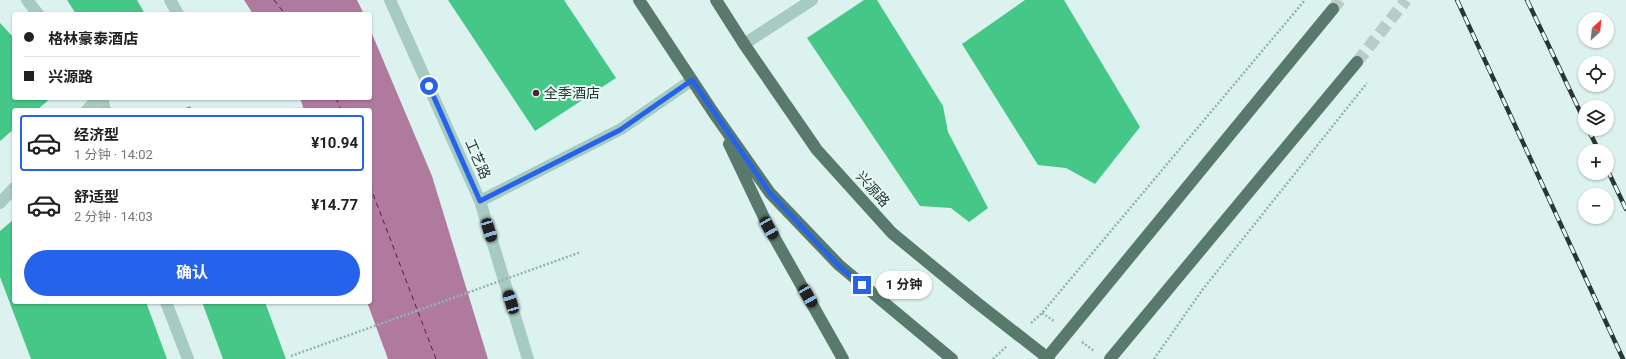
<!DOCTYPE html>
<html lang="zh">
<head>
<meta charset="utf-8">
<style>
  :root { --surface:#fff; --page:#f6f6f6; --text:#222; --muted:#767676; --line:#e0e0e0; --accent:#2563eb }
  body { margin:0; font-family:Roboto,"Noto Sans SC",sans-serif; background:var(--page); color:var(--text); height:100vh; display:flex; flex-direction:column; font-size:15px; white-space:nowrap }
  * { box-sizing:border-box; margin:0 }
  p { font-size:13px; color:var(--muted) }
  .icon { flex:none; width:22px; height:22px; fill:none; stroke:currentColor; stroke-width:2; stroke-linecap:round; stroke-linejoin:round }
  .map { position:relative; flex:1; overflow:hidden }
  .sheet { position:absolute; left:12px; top:108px; width:360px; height:196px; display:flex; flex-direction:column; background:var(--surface); border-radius:4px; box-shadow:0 1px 3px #0004 }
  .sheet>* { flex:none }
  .guide { position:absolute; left:12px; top:12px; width:360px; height:88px; border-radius:4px; box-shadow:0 1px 3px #0004; display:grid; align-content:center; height:88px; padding:0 12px; background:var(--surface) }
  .needle { width:26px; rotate:27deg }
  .buttons { position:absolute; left:1578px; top:12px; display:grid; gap:8px }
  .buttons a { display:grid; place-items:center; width:36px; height:36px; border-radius:50%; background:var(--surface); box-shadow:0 1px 3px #0004; font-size:20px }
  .end { position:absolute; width:18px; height:18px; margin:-9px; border:5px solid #2563eb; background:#fff; box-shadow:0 0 0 2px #fff }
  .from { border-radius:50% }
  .bubble { position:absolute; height:28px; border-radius:14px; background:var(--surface); box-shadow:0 1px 3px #0004; font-size:13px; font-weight:700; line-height:28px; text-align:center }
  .car { position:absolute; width:12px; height:24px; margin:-12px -6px; border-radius:5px; box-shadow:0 0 3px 1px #0007; background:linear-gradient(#222 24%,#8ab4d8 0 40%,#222 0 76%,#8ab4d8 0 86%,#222 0) }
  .guide b { display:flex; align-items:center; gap:14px; height:38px; font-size:15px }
  .guide b+b { border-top:1px solid var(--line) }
  .guide i { width:10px; height:10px; background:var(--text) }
  ul { padding:7px 0 0; list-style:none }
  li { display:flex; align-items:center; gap:12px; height:56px; margin:0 8px 6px; padding:0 4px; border:2px solid transparent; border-radius:4px }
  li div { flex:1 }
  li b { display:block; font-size:15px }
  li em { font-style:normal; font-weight:700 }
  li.on { border-color:var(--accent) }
  li>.icon { width:36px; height:36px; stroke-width:1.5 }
  .primary-button { display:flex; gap:8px; margin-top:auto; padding:8px 12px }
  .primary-button a { flex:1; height:46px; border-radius:24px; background:var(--accent); color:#fff; font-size:16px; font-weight:700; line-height:46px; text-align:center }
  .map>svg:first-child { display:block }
  .water { fill:#b07a9f }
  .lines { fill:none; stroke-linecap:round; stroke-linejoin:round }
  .ferry { stroke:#591d44; stroke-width:1; stroke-dasharray:5 4; stroke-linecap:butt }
  .building { fill:#45c788 }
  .major-tunnel { stroke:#b8cdc8; stroke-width:12; stroke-dasharray:12 6; stroke-linecap:butt }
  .path { stroke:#92b6ab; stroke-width:2.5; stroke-dasharray:2 2; stroke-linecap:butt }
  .minor { stroke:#a7cac1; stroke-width:12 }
  .major { stroke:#59796c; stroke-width:12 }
  .rail-casing { stroke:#283731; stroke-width:4.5 }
  .rail { stroke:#e8faf6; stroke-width:3; stroke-dasharray:9; stroke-linecap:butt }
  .path-bridge { stroke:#92b6ab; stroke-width:2.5; stroke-dasharray:2 2; stroke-linecap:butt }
  .route { stroke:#2563eb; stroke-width:5 }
  .poi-dot { fill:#591d44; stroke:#e8faf6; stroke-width:1.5 }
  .labels { text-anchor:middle; stroke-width:4; stroke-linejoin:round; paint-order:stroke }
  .poi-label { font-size:14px; fill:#283731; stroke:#e8faf6; text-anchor:start }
  .street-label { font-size:14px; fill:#283731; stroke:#e8faf6 }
</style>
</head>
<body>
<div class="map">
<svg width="1626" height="359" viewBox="0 0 1626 359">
  <rect width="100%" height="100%" fill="#dcf2ee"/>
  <!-- water -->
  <path class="water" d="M244,0H357L364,14H253Z
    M370,29L432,176L488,359H388L367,302H370V110H304L300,98H370Z"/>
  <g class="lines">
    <!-- ferry -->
    <path class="ferry" d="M274,0L285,14
      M336,98L341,110
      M370,186L436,359"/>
  </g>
  <!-- building -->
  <path class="building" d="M67,0H137L145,14H76Z
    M448,0H564L616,78L535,131Z
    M864,0H877L943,106L948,132L988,208L969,222L951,208L920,206L807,38Z
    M1025,0H1064L1140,127L1095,184L1066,168L1038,165L962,44Z
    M0,23L14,38V98H51L37,110H14V129L0,141Z
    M190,106L192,110H180Z
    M14,219V302H146L167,359H31L0,277V231Z
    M202,302H265L286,359H223Z"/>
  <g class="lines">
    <!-- major-tunnel -->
    <path class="major-tunnel" d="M1333,9L1340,0
      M1357,62L1406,0"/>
    <!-- path -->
    <path class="path" d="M1042,313L1054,321
      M1031,323L1042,313L1305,0
      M1082,342L1094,351
      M993,359L1006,347
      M1154,359L1203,289L1367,83"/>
    <!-- minor -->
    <path class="minor" d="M27,0L38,14
      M170,0L178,14
      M390,0L480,201L528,359
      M744,44L812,0
      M102,98L105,110
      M87,110L98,98
      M480,201L621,129L692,80
      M0,203L14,188
      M166,302L188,359"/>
    <!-- major -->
    <path class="major" d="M639,0L713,112L770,193L839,265L952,359
      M716,0L744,44L817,150L892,233L976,302L1049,359
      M729,144L769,228L843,359
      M1046,359L1333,9
      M1110,359L1357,62"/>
    <!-- rail casing -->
    <g class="rail-casing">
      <path id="rail" d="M1457,0L1623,359
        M1527,0L1585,122
        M1588,129L1599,151
        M1607,169L1626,209"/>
    </g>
    <!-- rail -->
    <use href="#rail" class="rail"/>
    <!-- path-bridge -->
    <path class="path-bridge" d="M291,356L581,252"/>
  </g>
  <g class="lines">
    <!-- route -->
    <path class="route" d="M429,86L480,201L620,130L692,80L770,193L838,265L862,285"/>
  </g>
  <!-- markers -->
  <circle class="poi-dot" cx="536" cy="93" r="4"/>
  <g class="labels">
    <!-- poi labels -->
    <g class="poi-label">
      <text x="544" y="98">全季酒店</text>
    </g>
    <!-- street labels -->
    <g class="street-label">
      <text transform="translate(478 159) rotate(66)" y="5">工艺路</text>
      <text transform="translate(873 189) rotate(48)" y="5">兴源路</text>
    </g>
  </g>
</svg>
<div class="buttons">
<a><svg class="needle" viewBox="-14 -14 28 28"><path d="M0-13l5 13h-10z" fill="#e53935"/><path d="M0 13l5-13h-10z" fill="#767676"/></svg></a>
<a><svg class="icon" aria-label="locate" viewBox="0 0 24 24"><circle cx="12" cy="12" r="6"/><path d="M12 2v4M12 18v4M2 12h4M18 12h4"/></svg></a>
<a><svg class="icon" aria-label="layers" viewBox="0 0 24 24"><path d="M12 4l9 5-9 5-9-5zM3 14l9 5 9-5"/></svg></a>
<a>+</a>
<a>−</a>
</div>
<i class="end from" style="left:429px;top:86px"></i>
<i class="end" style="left:862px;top:285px"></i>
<div class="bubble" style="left:876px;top:271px;width:56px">1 分钟</div>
<i class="car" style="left:769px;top:228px;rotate:150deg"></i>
<i class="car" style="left:489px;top:230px;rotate:163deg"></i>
<i class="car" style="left:808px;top:296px;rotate:150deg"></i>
<i class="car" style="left:511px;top:302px;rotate:343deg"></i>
<div class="guide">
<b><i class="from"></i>格林豪泰酒店</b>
<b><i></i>兴源路</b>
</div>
<section class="sheet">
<ul>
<li class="on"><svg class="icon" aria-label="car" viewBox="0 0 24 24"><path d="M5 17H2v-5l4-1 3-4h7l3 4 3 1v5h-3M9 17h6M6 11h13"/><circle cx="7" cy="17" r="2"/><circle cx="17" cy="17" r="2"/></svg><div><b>经济型</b><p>1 分钟 · 14:02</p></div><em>¥10.94</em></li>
<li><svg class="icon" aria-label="car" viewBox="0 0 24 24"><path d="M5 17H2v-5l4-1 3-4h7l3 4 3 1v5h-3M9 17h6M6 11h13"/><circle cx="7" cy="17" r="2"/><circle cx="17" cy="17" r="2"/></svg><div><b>舒适型</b><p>2 分钟 · 14:03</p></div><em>¥14.77</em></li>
</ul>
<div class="primary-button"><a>确认</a></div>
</section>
</div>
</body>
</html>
